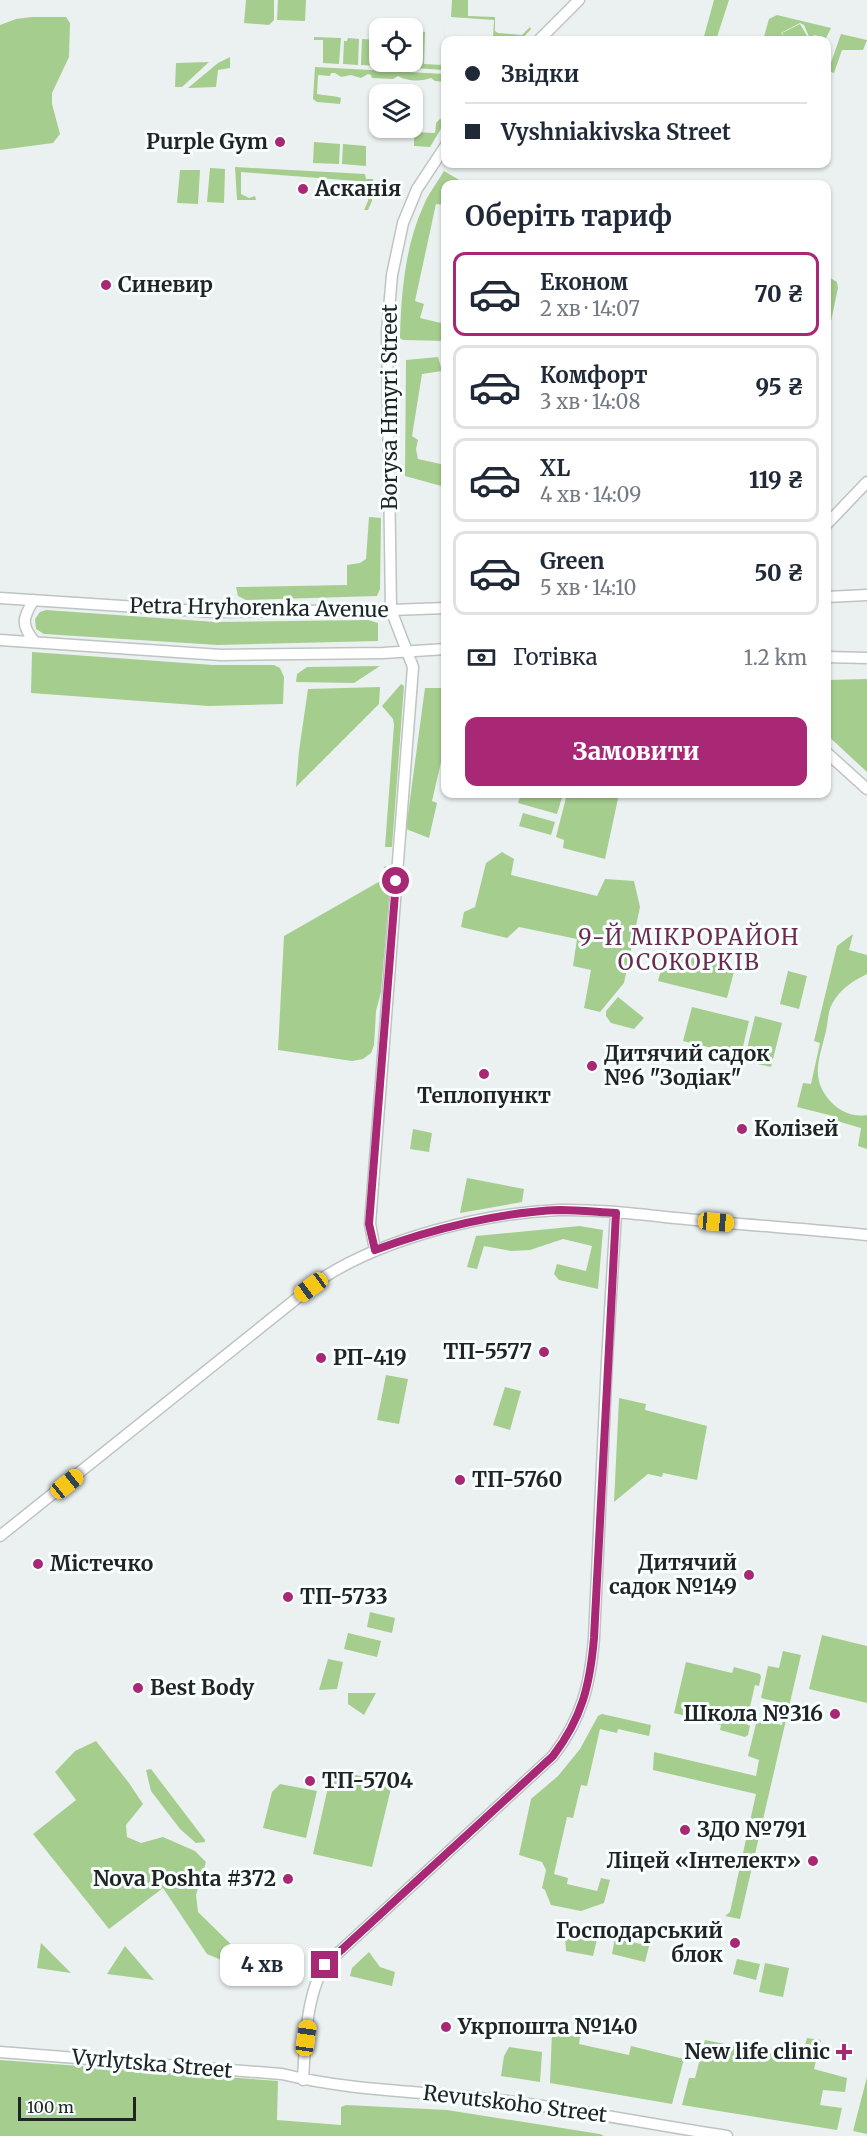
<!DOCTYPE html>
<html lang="uk">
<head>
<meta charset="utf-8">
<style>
  :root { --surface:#fff; --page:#f2f2f3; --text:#1f2937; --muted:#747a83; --line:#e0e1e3; --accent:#a82876 }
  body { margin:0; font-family:Merriweather,serif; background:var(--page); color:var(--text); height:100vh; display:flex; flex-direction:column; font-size:22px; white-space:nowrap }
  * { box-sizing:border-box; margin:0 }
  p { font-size:20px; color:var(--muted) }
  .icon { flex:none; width:33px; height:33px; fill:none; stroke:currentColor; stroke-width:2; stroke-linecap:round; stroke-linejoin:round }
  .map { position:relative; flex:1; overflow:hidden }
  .side { position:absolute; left:441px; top:180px; width:390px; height:618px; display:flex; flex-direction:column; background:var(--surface); border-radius:12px; box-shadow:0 2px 4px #0004 }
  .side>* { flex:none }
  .hud { position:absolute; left:441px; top:36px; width:390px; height:132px; border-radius:12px; box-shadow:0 2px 4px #0004; display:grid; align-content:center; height:132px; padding:0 24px; background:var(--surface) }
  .tools { position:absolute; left:369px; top:18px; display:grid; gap:12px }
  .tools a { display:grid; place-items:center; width:54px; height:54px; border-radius:12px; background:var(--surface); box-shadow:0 2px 4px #0004; font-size:30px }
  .scale { position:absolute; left:18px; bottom:15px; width:118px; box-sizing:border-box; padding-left:6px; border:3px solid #222424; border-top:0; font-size:16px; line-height:21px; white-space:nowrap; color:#222424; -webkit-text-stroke:4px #f8ffff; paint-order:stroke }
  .end { position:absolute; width:27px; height:27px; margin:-14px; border:8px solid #a82876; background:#fff; box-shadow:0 0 0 3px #fff }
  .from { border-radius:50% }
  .bubble { position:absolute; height:42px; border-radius:12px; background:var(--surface); box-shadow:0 2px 4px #0004; font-size:20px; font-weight:800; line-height:42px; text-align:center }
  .car { position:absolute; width:18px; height:36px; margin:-18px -9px; border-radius:8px; box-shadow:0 0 4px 2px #0007; background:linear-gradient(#f5c518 24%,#345 0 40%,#f5c518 0 76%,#345 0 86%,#f5c518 0) }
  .hud b { display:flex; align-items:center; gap:21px; height:57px; font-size:22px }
  .hud b+b { border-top:2px solid var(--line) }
  .hud i { width:15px; height:15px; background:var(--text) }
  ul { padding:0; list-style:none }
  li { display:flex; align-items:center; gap:18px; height:84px; margin:0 12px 9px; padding:0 12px; border:3px solid var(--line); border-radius:12px }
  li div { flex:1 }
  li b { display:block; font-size:22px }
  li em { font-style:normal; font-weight:800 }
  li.selected { border-color:var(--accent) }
  li>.icon { width:54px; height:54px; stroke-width:1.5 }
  h2 { padding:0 24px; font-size:27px; line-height:72px }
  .pay { display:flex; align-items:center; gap:15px; height:66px; padding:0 24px; font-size:22px }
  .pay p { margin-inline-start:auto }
  .cta { display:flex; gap:12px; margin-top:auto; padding:12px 24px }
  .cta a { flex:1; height:69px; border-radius:12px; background:var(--accent); color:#fff; font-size:24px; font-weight:800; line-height:69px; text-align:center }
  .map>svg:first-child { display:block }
  .green { fill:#a5cd8e }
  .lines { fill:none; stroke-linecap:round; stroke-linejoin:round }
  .minor-casing { stroke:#bdc4c3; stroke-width:13 }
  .minor { stroke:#fff; stroke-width:10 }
  .route { stroke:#a82876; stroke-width:8 }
  .poi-dot { fill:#a82876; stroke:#f8ffff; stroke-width:2 }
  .labels { text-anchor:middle; stroke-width:6; stroke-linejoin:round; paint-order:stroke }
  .poi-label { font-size:21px; font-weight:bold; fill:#222424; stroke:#f8ffff; text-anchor:start }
  .street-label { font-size:21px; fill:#222424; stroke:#f8ffff }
  .neighbourhood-label { font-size:22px; letter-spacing:1.5px; fill:#6a2b4e; stroke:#f8ffff }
</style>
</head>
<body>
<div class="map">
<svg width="867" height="2136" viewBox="0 0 867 2136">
  <rect width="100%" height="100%" fill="#ebf1f1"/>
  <!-- green -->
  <path class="green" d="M246,0H274V20L269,25L244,23Z
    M278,0H306L305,21L277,20Z
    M452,0H468V16L495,17V31L498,33L522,35L530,27L531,29L522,39L493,38L494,20L451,17Z
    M714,0H729L716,40H703Z
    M777,15L831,28L826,38L814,35L810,39L804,25L800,23L781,33L784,37L782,33L800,24L809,39L807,40H763L769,19Z
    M32,17H66L70,23L69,57L52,93V104L60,134L53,143L0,150V25L16,19Z
    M445,21L443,70L415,68L417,31L425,32L424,64L443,65Z
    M841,34L867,40L863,50H842L834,73L828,71Z
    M314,37L341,38L339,64L323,63V40H314Z
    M348,38L359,39L358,65L343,64L344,41H347Z
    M362,39L379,40L380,66L361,65Z
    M230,57V68L218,70L216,87L188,88L218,63Z
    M209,62L182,87H175L176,63Z
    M315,67L445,74V82L435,81L431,78C421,82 406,81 398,76L393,79L372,78L371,75L368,74L361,78L351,75L341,77L335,73H331L330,76L318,75L317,94C325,96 333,95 341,98L340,104L317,102L313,99Z
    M440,119L445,120V122L430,147L414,146V132L435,133L436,123Z
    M314,142L340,144L339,164L313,163Z
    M343,144L366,146V166L342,164Z
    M235,167L365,174L366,179H373L372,201L368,210H364L368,201L370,182L241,172V194L249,198L255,196L256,200H237Z
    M210,168L225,169L224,203L207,202Z
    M180,170H200L198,204L177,203Z
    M444,171L466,184H446L445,205L436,204L415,301L424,304L420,318L445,324V341L403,340L400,338C401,295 405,246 423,207C428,194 437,183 444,171Z
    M827,276L837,282L838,288L827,340Z
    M438,357L442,371L422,374L412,436L418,440L416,449L418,459L445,465V487L405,476L406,360Z
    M369,517L381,518L380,589L377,596L246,600L238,596L236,587L347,585V565L360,563L366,559Z
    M46,610L215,622L368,620L378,623V641L218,645L44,634L36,629L35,619L40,612Z
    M32,652L213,665H274L280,668L284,677L283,704L209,706L31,693Z
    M380,666L354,683L296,682L297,674L307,667Z
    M867,679V772L826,734L827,680Z
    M401,684L404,686L392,847H385L394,725L393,719L382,706Z
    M380,687L379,704L296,787L299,751L308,689Z
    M425,688H446L445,745L432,801L437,803L429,838L406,829Z
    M521,794H563L557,814L518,803Z
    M567,794H619L605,859L563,848L564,840L556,837Z
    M523,813L555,822L551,835L519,826Z
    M502,852L514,859L511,875L597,896L605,879L634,881L640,907L624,983L600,1012L584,1008L591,970L573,966L577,939L519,927L507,938L461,927L464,912L475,907L486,863Z
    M387,866L386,882L390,886L381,992L376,1011L374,1045L371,1053L363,1059L352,1061L278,1050L284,936L382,880L384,867Z
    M853,934L849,950L867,955V974C853,981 840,989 832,1004C828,1011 828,1022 826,1031C819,1060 809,1080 833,1104C843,1113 854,1117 867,1115V1149L858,1146L861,1128L837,1121V1117L797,1107L803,1083L811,1084L820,1043L814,1041L837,946Z
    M666,951L735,968L727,998L658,981Z
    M788,971L807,976L799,1009L780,1004Z
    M618,997L644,1018L634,1029L611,1023L606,1016V1011Z
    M692,1007L749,1021L741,1055L683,1041Z
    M755,1016L782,1023L771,1067L744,1061Z
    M413,1129L432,1133L429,1152L410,1149Z
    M467,1178L524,1189L522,1202L460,1213Z
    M580,1226L603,1230L598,1289L559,1280L554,1274L557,1264L586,1271L592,1246L563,1239L530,1250L511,1251L484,1246L477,1269L467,1267L476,1236Z
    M386,1375L408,1379L399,1424L377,1420Z
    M505,1387L521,1391L510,1430L493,1425Z
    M619,1398L646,1404L645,1410L707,1426L697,1480L663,1473L662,1477L648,1474L614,1502Z
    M370,1612L395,1618L392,1633L367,1627Z
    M348,1633L381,1641L377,1657L344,1649Z
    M822,1635L867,1646V1703L809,1689Z
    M783,1651L801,1655L740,1919L725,1916L730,1912L756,1794L653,1770L654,1752L756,1776L759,1760L748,1756L757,1720L782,1725L786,1704L761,1698L768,1666L779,1668Z
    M328,1659L343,1662L337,1689L319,1690Z
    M686,1662L732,1673L734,1667L760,1674L761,1677L759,1686L755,1685L746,1724L750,1726L748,1735L745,1737L720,1730L721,1725L674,1713Z
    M348,1693H376L364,1715L348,1704Z
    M602,1714L651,1725L649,1736L618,1729L617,1733L600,1729L587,1786L581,1785L573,1818L567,1817L554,1874L568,1878L567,1884L597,1891L601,1878L610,1880L604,1903L581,1911L551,1905L545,1890L542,1888L546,1870L542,1862L519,1855L531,1799L558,1776L580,1749L598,1716Z
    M96,1741L129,1783L143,1804L126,1825L127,1837L141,1843L163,1837L195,1851L206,1862L196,1895L198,1912L247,1960L246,1970L207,1954L163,1888L109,1929L33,1834L76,1800L55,1772L75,1751Z
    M151,1769L205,1840V1842L196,1843L180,1829L151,1791L146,1770Z
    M332,1769L392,1784L372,1867L313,1854Z
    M280,1784L317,1791L306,1838L263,1828L272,1792Z
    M576,1927L599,1931L593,1956L566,1951L565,1937Z
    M615,1938L649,1946L645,1962L612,1954Z
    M41,1943L71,1973L37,1968Z
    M125,1946L154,1980L107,1974Z
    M369,1952L380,1967L395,1972L392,1986L350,1976L352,1968Z
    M737,1959L760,1964L756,1980L733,1974Z
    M765,1963L789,1968L783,1997L759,1992Z
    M552,2031L580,2037L579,2044L629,2055L631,2046L684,2059L672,2104L550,2083Z
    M807,2038L821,2040L814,2069L847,2078L845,2092L823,2090L820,2105L842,2108L837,2130L682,2105L689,2078H695L705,2040L801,2059Z
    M509,2047L542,2052L540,2082L501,2076L504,2056Z
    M0,2060L278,2081L277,2120L341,2125V2107L346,2105L447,2110L600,2134L604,2136H0Z
    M867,2077V2134L853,2131Z"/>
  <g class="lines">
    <!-- minor casing -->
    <g class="minor-casing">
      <path id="minor" d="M539,40L579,0
        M826,525L867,482
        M826,597L867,595
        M0,598L214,612L391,610L446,608
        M34,600C22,618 21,626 35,642
        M0,640L221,655L383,653L446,649
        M826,657L867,658
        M826,752L867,789
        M375,1250L370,1224L413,667L391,610L387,332L392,275L403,223L417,189L446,145
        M0,1536L321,1279C384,1238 484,1213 559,1210C601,1209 644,1215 686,1219C746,1225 807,1229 867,1235
        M0,2052L282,2074C350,2091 421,2091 491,2099C570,2108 648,2124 727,2136
        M303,2080C305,2044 306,1995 325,1965L553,1756C582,1718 590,1685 594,1638L607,1361L616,1213"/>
    </g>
    <!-- minor -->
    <use href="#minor" class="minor"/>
  </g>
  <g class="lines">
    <!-- route -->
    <path class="route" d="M325,1965L553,1756C582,1718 590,1685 594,1638L616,1213C597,1212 579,1210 560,1210C500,1212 432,1229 375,1250L369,1224L396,881"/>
  </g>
  <!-- markers -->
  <g class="poi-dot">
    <circle cx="280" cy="142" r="6"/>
    <circle cx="303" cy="189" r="6"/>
    <circle cx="106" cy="285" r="6"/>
    <circle cx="592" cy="1066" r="6"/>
    <circle cx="484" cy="1074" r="6"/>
    <circle cx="742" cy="1129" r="6"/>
    <circle cx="544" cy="1352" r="6"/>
    <circle cx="321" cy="1358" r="6"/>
    <circle cx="460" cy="1480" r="6"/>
    <circle cx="38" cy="1564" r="6"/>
    <circle cx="749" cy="1575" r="6"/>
    <circle cx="288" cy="1597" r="6"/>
    <circle cx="138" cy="1688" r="6"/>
    <circle cx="835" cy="1714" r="6"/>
    <circle cx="310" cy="1781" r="6"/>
    <circle cx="685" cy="1830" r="6"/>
    <circle cx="813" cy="1861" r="6"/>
    <circle cx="288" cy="1879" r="6"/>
    <circle cx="735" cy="1943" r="6"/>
    <circle cx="446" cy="2027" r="6"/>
    <path d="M841 2043h6v6h6v6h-6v6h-6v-6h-6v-6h6z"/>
  </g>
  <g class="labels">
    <!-- poi labels -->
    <g class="poi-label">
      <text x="268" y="149" text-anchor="end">Purple Gym</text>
      <text x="315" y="196">Асканія</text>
      <text x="118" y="292">Синевир</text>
      <text x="604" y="1061">Дитячий садок<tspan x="604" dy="24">№6 "Зодіак"</tspan></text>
      <text x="484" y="1103" text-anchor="middle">Теплопункт</text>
      <text x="754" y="1136">Колізей</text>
      <text x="532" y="1359" text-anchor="end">ТП-5577</text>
      <text x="333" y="1365">РП-419</text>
      <text x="472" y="1487">ТП-5760</text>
      <text x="737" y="1570" text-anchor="end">Дитячий<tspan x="737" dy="24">садок №149</tspan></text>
      <text x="50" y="1571">Містечко</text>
      <text x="300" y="1604">ТП-5733</text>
      <text x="150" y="1695">Best Body</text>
      <text x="823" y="1721" text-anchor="end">Школа №316</text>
      <text x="322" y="1788">ТП-5704</text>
      <text x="697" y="1837">ЗДО №791</text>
      <text x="801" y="1868" text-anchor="end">Ліцей «Інтелект»</text>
      <text x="276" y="1886" text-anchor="end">Nova Poshta #372</text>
      <text x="723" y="1938" text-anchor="end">Господарський<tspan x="723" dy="24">блок</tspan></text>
      <text x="458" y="2034">Укрпошта №140</text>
      <text x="830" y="2059" text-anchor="end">New life clinic</text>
    </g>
    <!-- street labels -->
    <g class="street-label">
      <text transform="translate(390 407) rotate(-90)" y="7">Borysa Hmyri Street</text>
      <text transform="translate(259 608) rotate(1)" y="7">Petra Hryhorenka Avenue</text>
      <text transform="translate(152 2064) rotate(5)" y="7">Vyrlytska Street</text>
      <text transform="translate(515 2104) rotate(7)" y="7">Revutskoho Street</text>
    </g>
    <!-- neighbourhood labels -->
    <g class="neighbourhood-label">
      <text x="689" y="945">9-Й МІКРОРАЙОН<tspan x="689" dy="25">ОСОКОРКІВ</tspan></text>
    </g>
  </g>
</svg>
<div class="tools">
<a><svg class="icon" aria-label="locate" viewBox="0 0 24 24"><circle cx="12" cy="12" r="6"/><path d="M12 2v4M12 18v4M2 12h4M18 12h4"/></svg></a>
<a><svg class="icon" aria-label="layers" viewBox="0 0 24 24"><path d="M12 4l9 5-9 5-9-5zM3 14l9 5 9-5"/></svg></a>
</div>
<div class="scale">100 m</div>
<i class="end from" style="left:396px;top:881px"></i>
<i class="end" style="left:325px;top:1965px"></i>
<div class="bubble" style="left:220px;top:1944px;width:84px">4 хв</div>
<i class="car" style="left:716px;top:1222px;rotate:95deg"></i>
<i class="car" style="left:311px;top:1287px;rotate:234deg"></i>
<i class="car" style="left:67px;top:1484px;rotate:51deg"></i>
<i class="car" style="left:306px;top:2038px;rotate:8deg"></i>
<div class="hud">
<b><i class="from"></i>Звідки</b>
<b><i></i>Vyshniakivska Street</b>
</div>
<section class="side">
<h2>Оберіть тариф</h2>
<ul>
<li class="selected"><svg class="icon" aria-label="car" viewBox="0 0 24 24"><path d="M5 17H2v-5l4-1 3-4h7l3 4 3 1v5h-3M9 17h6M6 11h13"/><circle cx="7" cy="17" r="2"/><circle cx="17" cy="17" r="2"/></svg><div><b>Економ</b><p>2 хв · 14:07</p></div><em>70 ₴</em></li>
<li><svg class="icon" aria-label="car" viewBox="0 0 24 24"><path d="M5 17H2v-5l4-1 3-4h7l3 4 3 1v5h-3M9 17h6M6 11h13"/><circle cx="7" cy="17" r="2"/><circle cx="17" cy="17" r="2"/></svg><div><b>Комфорт</b><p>3 хв · 14:08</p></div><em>95 ₴</em></li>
<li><svg class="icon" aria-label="car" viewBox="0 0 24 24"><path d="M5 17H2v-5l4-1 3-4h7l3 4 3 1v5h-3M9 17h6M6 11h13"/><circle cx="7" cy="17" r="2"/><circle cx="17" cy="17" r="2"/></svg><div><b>XL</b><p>4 хв · 14:09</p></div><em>119 ₴</em></li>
<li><svg class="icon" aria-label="car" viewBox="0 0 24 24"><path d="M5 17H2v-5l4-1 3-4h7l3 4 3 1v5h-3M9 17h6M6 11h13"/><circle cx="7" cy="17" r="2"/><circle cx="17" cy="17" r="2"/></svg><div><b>Green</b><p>5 хв · 14:10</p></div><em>50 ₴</em></li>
</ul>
<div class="pay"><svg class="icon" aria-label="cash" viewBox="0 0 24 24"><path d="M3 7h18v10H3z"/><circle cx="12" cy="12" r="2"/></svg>Готівка<p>1.2 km</p></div>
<div class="cta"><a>Замовити</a></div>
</section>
</div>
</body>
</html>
